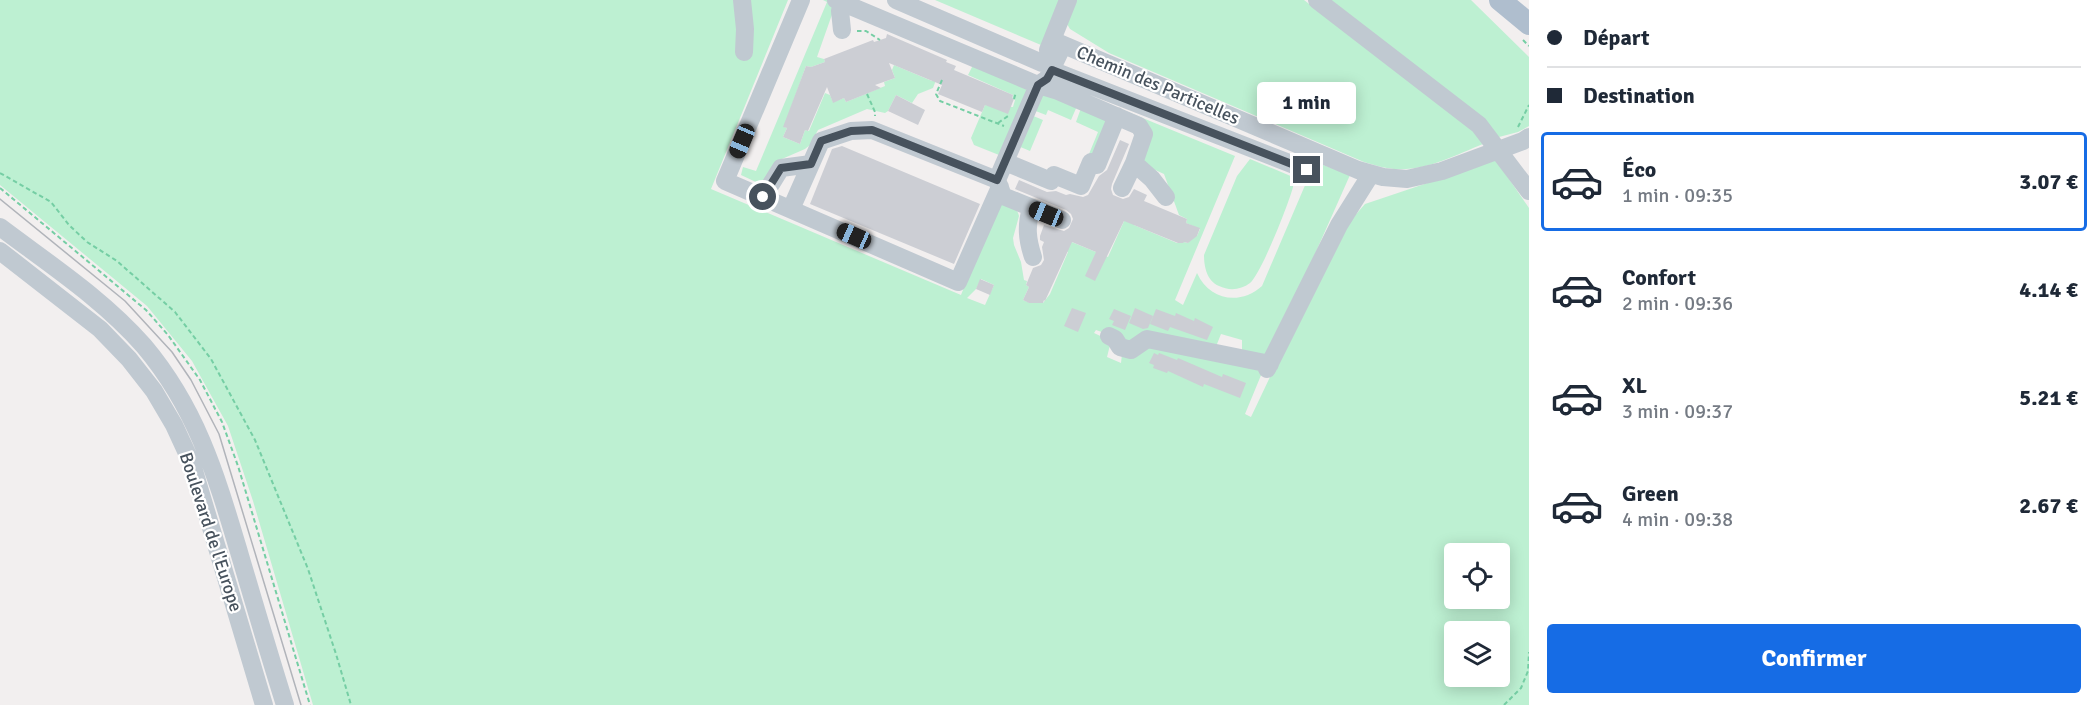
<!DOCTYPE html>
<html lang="fr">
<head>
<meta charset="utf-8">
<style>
  :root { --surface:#fff; --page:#f2f2f3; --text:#1f2937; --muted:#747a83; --line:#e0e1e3; --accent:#166ce5 }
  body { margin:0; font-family:Signika,sans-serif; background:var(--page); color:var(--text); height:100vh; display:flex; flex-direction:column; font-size:22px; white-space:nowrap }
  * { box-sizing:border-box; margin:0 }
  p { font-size:20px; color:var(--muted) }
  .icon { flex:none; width:33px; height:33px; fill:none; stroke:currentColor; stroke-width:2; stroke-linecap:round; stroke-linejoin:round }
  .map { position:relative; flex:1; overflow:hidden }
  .sheet { display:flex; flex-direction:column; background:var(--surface); width:570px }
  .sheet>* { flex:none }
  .top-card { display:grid; align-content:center; height:132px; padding:0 18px; background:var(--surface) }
  .buttons { position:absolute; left:1444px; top:543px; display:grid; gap:12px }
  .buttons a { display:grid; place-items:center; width:66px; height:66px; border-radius:6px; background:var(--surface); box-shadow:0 3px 15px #0003; font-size:30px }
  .end { position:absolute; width:27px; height:27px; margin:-14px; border:8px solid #47525d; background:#fff; box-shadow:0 0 0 3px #fff }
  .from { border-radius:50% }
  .bubble { position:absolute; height:42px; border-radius:6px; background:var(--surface); box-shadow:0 3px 15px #0003; font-size:20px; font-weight:700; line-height:42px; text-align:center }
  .car { position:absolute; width:18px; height:36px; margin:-18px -9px; border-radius:8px; box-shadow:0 0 4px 2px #0007; background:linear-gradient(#222 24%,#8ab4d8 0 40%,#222 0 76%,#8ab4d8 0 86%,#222 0) }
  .top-card b { display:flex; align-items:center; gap:21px; height:57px; font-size:22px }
  .top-card b+b { border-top:2px solid var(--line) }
  .top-card i { width:15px; height:15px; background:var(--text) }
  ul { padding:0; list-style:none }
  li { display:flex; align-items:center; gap:18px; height:99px; margin:0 12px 9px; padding:0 6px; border:3px solid transparent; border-radius:6px }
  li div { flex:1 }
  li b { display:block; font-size:22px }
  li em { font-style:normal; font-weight:700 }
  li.current { border-color:var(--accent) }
  li>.icon { width:54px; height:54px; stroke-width:1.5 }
  .primary-button { display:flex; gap:12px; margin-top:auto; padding:12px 18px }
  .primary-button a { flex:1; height:69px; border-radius:6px; background:var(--accent); color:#fff; font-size:24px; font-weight:700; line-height:69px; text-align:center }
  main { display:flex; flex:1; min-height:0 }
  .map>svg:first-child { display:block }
  .green { fill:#bdf0d2; fill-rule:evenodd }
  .building { fill:#ccced4 }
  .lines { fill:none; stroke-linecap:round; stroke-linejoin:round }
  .path { stroke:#75cea4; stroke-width:2; stroke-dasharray:4.5 3; stroke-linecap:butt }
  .minor { stroke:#c0c9d1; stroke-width:18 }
  .major { stroke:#afbece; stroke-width:22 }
  .tram { stroke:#b1b4ba; stroke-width:1.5 }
  .route { stroke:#47525d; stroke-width:8 }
  .labels { text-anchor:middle; stroke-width:4.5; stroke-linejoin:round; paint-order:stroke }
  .street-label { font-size:18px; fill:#47525d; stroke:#fff }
</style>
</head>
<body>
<main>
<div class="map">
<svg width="1529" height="705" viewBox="0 0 1529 705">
  <rect width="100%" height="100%" fill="#f2efef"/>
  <!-- green -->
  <path class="green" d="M0,0H788L711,189L961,295L996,206C1007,202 1016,204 1019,216L1013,238L1014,245L1021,262L1024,280L1027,281L1026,285L1029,287L1023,300L1030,303L1036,301L1043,303L1050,294L1068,252L1058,247L1059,245L1068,248L1069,244L1061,240L1062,238L1108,257L1129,210L1132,211L1128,221L1132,223L1137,213L1138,214L1134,225L1177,243L1184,242L1188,243L1191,237L1197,236L1200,229L1186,223L1187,219L1179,215L1164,174L1142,164C1139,146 1153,141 1139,122L1055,84L1056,77H1062L1060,84L1235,156L1175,300L1183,305L1197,273C1209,300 1240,306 1262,286L1306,183H1309L1318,163L1350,175L1267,362L1242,355V340L1221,334L1215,349L1149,336H1142L1130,342L1096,330L1094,333L1111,341L1107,357L1121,363L1122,354L1147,343L1264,368L1245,414L1251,417L1337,236L1365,204L1496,160L1529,208V705H313L253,501L228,426L192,361L147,306L0,185ZM981,279L994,285L985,305L967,298L976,289ZM1455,554H1500V598H1455ZM1455,632H1500V676H1455Z
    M823,0H829L835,6L817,57L824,59L825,62L811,67L806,66L784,127L787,128L783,137L800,144L805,130L809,131L825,93L830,95L833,102L844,98L846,102L885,86L884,82L895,78L892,70L894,65L932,81L936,80L933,88L918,94L912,103L896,95L888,111L885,113L867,109L818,130L810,145L805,149L775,162L767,178L758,183L741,175L743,167L756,171L827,2Z
    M935,0H1060L1041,45Z
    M1075,0H1304L1474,131L1483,144C1453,156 1421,174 1387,168C1380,167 1372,164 1364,162L1109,53L1070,29L1067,24Z
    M1331,0H1471L1529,57V126L1518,132L1499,137Z
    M973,65L1028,90L999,155L974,145L971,138L985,105L1013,107L1015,100L1012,99L1013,95L968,75Z
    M1042,94L1077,106L1071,120L1048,110L1046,115L1033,110Z
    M1081,108L1106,120L1095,157L1089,154L1098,132L1076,122Z
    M1031,115L1043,120L1030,151L1018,146Z
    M1250,159L1293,177V187C1289,203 1261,274 1250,283C1241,290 1229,291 1219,286C1207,281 1204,267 1204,255L1237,176Z"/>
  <!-- building -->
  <path class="building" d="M887,34L947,60L946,62L956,66L954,70L1013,95L1012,98L1014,99L1008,114L985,105L982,112L938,94L942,85L889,63L895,78L875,85L881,88L846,102L844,98L833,103L827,87L808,131L805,130L800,144L783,137L787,128L783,127L806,66L811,67L825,62L824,59L873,40L874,42L886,38Z
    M896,95L925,110L918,125L888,111Z
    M1120,140L1129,144L1112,184L1111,189L1113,195L1123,199L1129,197L1134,189L1147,195L1144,201L1187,219L1186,223L1200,228L1197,236L1188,243L1184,242L1183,243H1178L1124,221L1095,281L1085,276L1096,252L1072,242L1045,301L1044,300L1043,303H1029L1023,300L1029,287L1026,285L1033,268L1041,265L1044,260L1042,247L1044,242L1040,240V236L1044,225L1064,231L1069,228L1073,219L1071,214L1066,210L1015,189L1019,180L1047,192L1056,191L1066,195L1070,194L1083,197L1088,195L1099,176L1107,170Z
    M842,146L980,204L954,264L810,204L832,149Z
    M980,279L994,285L990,295L976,289Z
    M1072,308L1086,313L1078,332L1064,326Z
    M1135,308L1153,316L1148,328L1143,329L1129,323Z
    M1114,309L1131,316L1125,330L1112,325L1114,321L1109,319Z
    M1156,309L1175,316L1176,313L1194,321L1195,318L1213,327L1207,340L1170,327L1168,331L1150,324Z
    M1154,353L1158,355L1159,353L1177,360L1178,358L1222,377L1223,374L1246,383L1240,398L1204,384L1203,387L1168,371L1167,373L1153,368L1154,365L1149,363Z"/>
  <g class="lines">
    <!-- path -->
    <path class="path" d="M857,31H866L880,40
      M1523,40L1529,46
      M942,80L936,94L940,101L1004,126
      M867,94L875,112V116
      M1014,99L1016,92
      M998,123L1008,116
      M1518,127L1529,105
      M0,173L51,202L69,225L87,242L117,261L175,312L211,359L255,440L308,569L336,654L351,705
      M0,188L146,310L168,335L200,380L222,422L238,466L310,705
      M1504,705L1521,688L1528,671L1529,652"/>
    <!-- minor -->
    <path class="minor" d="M742,0L745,29L744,52
      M801,0L725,181L958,282L1000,187
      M836,0L1038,85L1058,91L1139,126L1144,134L1134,163L1152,179L1166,197
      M896,0L1042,63
      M1317,0L1479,125L1529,191
      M842,30L840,11L842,3
      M1052,40L1358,170L1383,177L1407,179L1442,171L1523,141L1529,137
      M1048,50L1068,0
      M1051,70L1307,170
      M1005,162L1051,181L1054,175L1081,186L1091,162L1097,165L1117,116
      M997,180L1003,196L1062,220
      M1122,188L1134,163
      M763,197L781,168L811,164
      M1031,208C1026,226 1027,239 1033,257
      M791,209L821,141L851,131L872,130L997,180L1038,85L1047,79L1063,45
      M0,227C49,264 103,299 144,346C197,409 216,475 239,552C254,603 269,654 285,705
      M0,251L100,329L129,359L154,391L174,425L192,464L264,705
      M1109,336L1115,339L1120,347L1131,350L1147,339L1270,364
      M1267,369L1339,225L1371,174"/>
    <!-- major -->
    <path class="major" d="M1500,0L1529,24"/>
    <!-- tram -->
    <path class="tram" d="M0,199L125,301L172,352L191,380L219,434L301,705"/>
  </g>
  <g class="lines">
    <!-- route -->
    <path class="route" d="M763,197L781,168L811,164L821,141L851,131L872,130L997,180L1038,85L1047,79L1052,70L1307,170"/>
  </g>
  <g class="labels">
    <!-- street labels -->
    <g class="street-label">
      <text transform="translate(1158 85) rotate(23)" y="6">Chemin des Particelles</text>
      <text transform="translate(211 532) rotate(72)" y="6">Boulevard de l'Europe</text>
    </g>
  </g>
</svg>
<div class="buttons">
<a><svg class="icon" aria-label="locate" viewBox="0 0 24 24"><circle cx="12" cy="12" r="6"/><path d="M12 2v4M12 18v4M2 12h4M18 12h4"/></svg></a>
<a><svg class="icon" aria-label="layers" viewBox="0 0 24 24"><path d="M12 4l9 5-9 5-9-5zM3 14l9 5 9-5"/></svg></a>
</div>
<i class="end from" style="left:763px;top:197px"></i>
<i class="end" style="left:1307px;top:170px"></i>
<div class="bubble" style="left:1257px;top:82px;width:99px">1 min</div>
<i class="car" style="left:742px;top:141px;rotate:203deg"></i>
<i class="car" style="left:1046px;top:214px;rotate:292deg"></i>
<i class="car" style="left:854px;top:236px;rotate:294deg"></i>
</div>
<section class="sheet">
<div class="top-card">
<b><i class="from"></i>Départ</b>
<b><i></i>Destination</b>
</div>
<ul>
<li class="current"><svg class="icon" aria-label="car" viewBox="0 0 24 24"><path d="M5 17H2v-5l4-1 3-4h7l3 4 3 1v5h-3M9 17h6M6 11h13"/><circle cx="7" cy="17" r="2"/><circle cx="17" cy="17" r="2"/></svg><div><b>Éco</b><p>1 min · 09:35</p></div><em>3.07 €</em></li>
<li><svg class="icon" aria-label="car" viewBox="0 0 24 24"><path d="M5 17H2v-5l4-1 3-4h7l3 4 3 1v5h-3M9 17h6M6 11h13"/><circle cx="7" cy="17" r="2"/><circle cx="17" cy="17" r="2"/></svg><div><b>Confort</b><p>2 min · 09:36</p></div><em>4.14 €</em></li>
<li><svg class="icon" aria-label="car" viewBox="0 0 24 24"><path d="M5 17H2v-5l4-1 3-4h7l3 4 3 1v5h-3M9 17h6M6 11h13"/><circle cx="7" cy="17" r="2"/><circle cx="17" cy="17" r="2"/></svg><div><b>XL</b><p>3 min · 09:37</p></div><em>5.21 €</em></li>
<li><svg class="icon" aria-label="car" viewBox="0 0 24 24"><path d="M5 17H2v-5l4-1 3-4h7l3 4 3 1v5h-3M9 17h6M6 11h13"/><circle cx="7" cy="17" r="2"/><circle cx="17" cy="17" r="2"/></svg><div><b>Green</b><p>4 min · 09:38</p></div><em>2.67 €</em></li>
</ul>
<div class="primary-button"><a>Confirmer</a></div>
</section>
</main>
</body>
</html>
